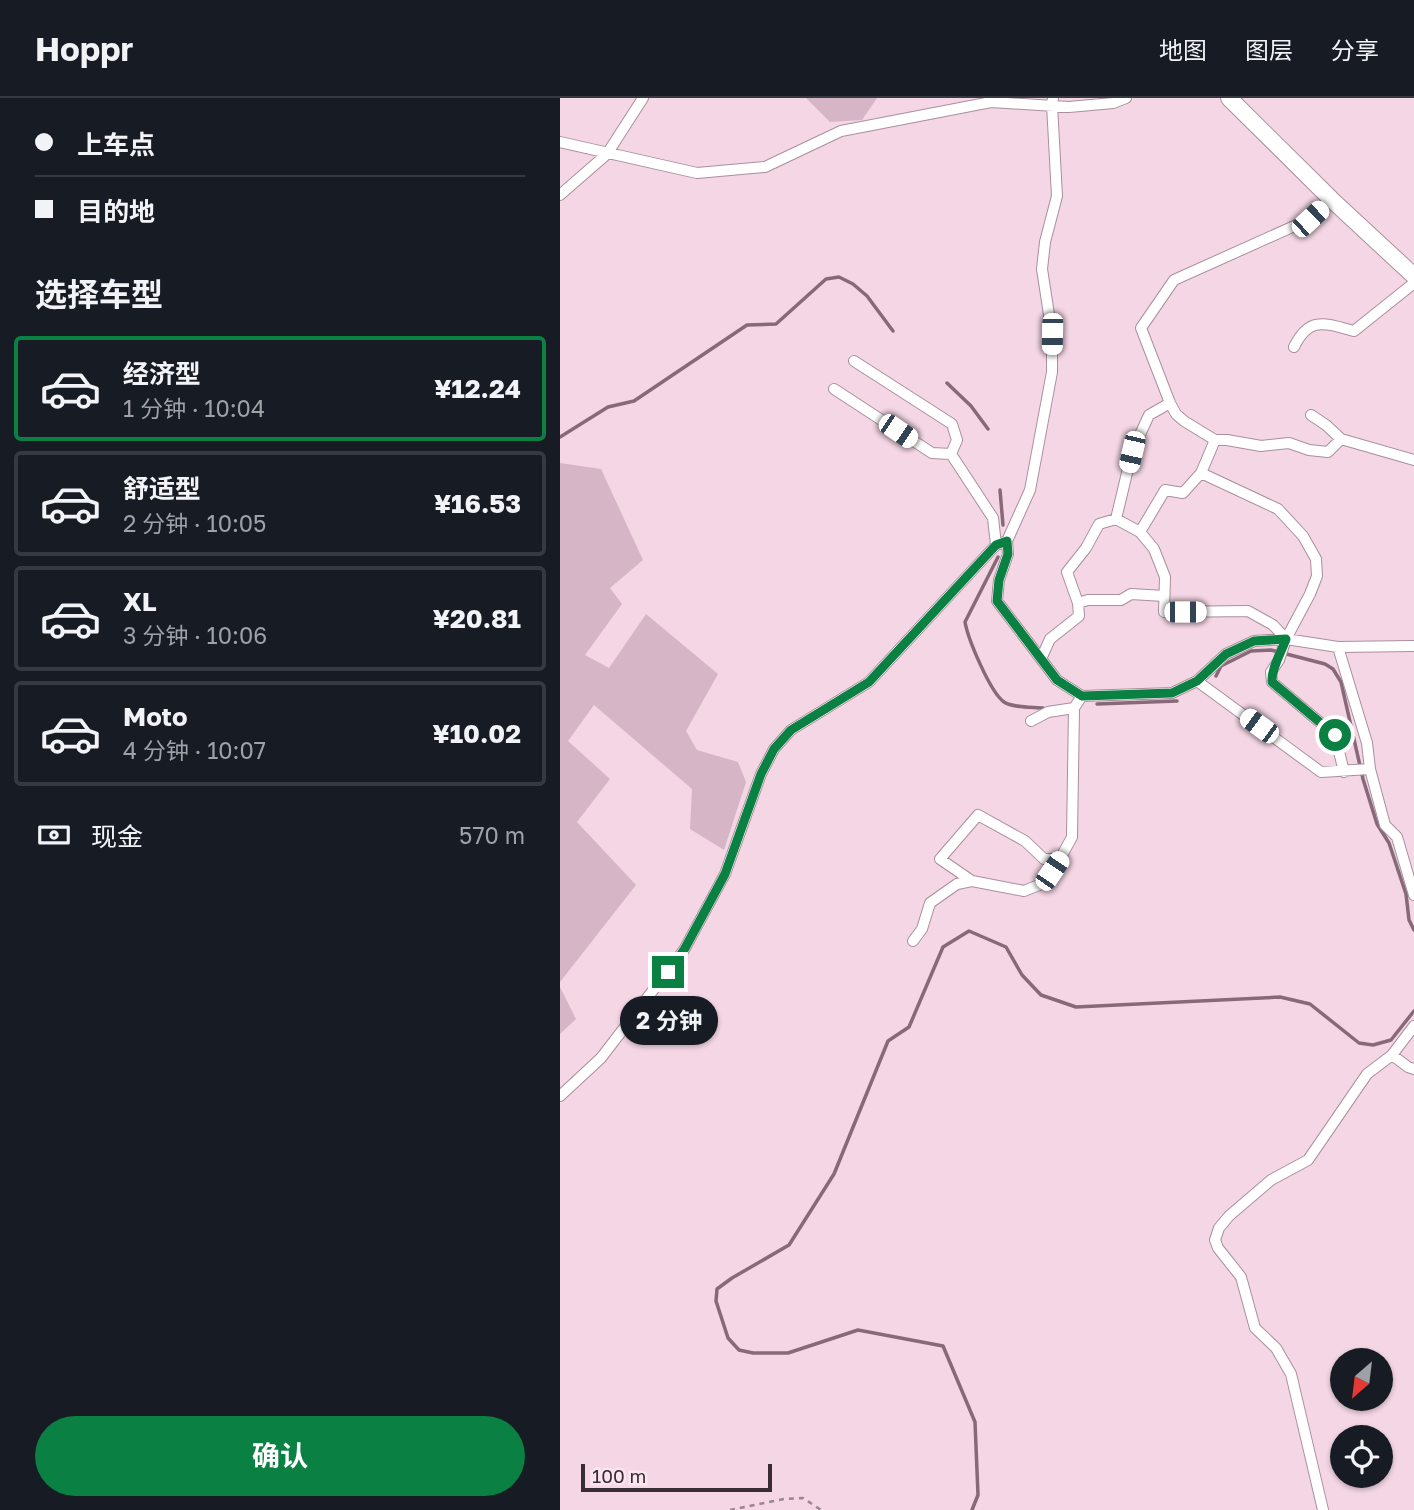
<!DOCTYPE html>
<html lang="zh">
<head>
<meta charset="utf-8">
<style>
  :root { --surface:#171b24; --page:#20242c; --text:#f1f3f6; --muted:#9ea1a6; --line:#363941; --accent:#0b8043 }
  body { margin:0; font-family:"Golos Text","Noto Sans SC",sans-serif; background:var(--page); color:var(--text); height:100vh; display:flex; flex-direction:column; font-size:26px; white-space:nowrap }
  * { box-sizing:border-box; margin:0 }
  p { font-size:23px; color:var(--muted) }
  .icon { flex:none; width:38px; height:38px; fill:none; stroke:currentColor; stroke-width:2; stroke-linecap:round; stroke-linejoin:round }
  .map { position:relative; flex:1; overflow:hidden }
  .sheet { display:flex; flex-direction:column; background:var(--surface); width:560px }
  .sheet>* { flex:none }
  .banner { display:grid; align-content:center; height:154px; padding:0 35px; background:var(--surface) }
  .needle { width:46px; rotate:208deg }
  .buttons { position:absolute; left:770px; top:1250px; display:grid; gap:14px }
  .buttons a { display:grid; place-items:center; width:63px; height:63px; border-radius:50%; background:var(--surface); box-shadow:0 2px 5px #0004; font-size:35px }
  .scale { position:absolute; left:21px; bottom:18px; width:191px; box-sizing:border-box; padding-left:7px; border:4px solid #382d32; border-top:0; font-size:19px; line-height:24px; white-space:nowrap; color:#382d32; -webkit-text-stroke:5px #fde5f0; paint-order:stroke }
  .end { position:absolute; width:32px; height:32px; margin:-16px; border:9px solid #0b8043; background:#fff; box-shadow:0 0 0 4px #fff }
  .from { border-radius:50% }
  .bubble { position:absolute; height:49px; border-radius:24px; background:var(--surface); box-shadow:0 2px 5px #0004; font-size:23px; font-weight:700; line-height:49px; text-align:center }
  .car { position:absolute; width:21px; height:42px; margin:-21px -10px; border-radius:9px; box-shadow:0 0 5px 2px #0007; background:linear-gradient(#fff 24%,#345 0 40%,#fff 0 76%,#345 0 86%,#fff 0) }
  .banner b { display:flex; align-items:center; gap:24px; height:66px; font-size:26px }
  .banner b+b { border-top:2px solid var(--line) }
  .banner i { width:18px; height:18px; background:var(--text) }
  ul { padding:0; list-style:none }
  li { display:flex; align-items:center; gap:21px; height:105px; margin:0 14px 10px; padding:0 21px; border:4px solid var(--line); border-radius:7px }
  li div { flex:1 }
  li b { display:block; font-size:26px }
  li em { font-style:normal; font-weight:700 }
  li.on { border-color:var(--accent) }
  li>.icon { width:63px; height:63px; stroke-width:1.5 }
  h2 { padding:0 35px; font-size:32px; line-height:84px }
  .pay { display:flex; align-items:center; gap:18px; height:77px; padding:0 35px; font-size:26px }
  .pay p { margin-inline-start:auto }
  .button { display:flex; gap:14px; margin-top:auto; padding:14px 35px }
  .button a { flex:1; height:80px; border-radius:42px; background:var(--accent); color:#fff; font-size:28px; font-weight:700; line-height:80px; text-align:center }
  header { display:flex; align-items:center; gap:42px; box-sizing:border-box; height:98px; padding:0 35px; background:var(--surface); border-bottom:2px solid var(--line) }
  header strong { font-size:33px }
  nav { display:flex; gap:38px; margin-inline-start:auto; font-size:24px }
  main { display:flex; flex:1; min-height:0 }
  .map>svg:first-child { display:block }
  .green { fill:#d6b6c6 }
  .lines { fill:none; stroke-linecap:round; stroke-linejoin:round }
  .stream { stroke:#886979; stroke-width:3.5 }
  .street-casing { stroke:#aa8f9c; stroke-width:12 }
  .secondary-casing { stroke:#aa8f9c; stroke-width:18 }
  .path { stroke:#9b8690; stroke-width:2.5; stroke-dasharray:5 5; stroke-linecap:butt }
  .street { stroke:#fff; stroke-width:10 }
  .secondary { stroke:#fff; stroke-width:16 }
  .route { stroke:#0b8043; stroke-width:9 }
</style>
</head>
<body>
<header>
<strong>Hoppr</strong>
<nav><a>地图</a><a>图层</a><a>分享</a></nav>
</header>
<main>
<section class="sheet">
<div class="banner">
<b><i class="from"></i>上车点</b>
<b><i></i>目的地</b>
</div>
<h2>选择车型</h2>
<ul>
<li class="on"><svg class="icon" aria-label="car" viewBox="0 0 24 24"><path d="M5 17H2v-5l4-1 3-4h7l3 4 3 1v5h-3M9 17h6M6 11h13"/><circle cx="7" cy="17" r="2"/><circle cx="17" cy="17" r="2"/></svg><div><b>经济型</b><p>1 分钟 · 10:04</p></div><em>¥12.24</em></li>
<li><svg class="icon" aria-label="car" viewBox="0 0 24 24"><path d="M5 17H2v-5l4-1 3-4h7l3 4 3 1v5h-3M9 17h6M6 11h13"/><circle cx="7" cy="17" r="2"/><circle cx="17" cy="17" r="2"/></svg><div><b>舒适型</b><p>2 分钟 · 10:05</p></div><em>¥16.53</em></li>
<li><svg class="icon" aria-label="car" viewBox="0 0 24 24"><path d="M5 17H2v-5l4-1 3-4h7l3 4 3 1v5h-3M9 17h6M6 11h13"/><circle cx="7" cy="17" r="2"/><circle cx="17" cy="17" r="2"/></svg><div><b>XL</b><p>3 分钟 · 10:06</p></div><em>¥20.81</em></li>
<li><svg class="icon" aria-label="car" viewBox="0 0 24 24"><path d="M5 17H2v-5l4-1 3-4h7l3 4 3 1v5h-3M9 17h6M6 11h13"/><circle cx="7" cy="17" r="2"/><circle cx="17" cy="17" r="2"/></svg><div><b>Moto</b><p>4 分钟 · 10:07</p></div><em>¥10.02</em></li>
</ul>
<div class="pay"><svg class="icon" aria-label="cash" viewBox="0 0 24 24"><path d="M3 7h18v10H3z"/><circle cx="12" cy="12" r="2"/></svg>现金<p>570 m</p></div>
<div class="button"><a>确认</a></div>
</section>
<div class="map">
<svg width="854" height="1412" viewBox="0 0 854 1412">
  <rect width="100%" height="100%" fill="#f4d6e4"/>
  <!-- green -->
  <path class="green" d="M246,0H317L302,22L270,24Z
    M0,365L41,371L83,462L50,490L62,506L25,557L49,570L86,516L158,576L126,633L137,652L178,664L186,684L164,752L130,731L132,691L34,607L8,643L50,681L17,724L76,787L0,884Z
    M0,889L16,921L0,936Z"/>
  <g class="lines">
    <!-- stream -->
    <path class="stream" d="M387,285L411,308L428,331
      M0,339L48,309L74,303L187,227L216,226L266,181L279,179L293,186L307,198L333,233
      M440,392L443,427
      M438,459L405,524C408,541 430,594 444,604C453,610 472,609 483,610
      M656,578L661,568L691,553L711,552L765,566L773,571L781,584L803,681L817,726L829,745L846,796L849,822L854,832
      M537,606L617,603
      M412,1412L418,1397L415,1324L383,1248L298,1232L228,1255H193L179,1252L168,1240L156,1203L157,1191L172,1180L229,1147L274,1076L328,943L349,929L383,849L409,833L446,849L462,877L481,897L516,909L720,899L750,906L799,945L813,947L831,942L854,913"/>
    <!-- street casing -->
    <g class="street-casing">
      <path id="street" d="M493,0L492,7L497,98L485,144L482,171L492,236V274L470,392L447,443L448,456L439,482L437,503L497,582L522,598L612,595L637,583L666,556L694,543L726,541L778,549L854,548
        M0,44L137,75L205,69L281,33L431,4L509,9L553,5L566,0
        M0,97L47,56L83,0
        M771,101L750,121L614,182L581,230L610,305L616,316L624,323L655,342L641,375L718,411L743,438L756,461L757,478L750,496L726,541L719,562L711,574L712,584L775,637L784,674
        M734,249C749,218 765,225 794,233L854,185
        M274,291L372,355L391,356L397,342L392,326L294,263
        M751,317L766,327L781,341
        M655,342H667L701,348L729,345L749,352L768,354L781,341L854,362
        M391,356L433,420L436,447
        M556,421L572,354L589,317L610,305
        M580,434L605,392L623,395L641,375
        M518,505L528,502H561L571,496L604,498
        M778,549L807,645L810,671L825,727L837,739L854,797
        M481,561L490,541L519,518L518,505L507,474L526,450L539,426L556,421L580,434L594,451L605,479L604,514L688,513L713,527L726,541
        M637,583L761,674L810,671
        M471,623L488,614L514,610
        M412,783L380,761L418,717L465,743L484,761H500
        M353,843L362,831L370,805L397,786L412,783L464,793L484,785L500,761L512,739L514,610L522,598
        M832,957L848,969L854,971
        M0,998L41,960L124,852L165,776L201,676L214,651L231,632L309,584L436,447L447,443
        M763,1412L731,1276L716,1250L695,1230L681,1179L658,1150L655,1142L659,1130L669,1118L711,1082L748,1062L807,976L832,957L854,928"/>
    </g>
    <!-- secondary casing -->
    <g class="secondary-casing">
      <path id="secondary" d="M669,0L771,101L854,178"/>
    </g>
    <!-- path -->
    <path class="path" d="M170,1412L224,1401L243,1400L261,1412"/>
    <!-- street -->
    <use href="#street" class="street"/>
    <!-- secondary -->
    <use href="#secondary" class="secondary"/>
  </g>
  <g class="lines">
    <!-- route -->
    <path class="route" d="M108,874L124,852L165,776L201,676L214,651L231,632L309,584L436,447L447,443L448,456L439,482L437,503L497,582L522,598L612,595L637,583L666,556L694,543L726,541C721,555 711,571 712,584L775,637"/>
  </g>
</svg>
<div class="buttons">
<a><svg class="needle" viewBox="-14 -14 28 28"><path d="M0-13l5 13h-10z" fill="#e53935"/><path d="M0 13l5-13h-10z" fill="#9ea1a6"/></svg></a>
<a><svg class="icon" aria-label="locate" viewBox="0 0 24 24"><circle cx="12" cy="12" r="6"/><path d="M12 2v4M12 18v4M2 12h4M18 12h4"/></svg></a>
</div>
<div class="scale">100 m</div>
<i class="end from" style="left:775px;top:637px"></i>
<i class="end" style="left:108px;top:874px"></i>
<div class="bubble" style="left:60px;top:898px;width:98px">2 分钟</div>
<i class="car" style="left:750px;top:121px;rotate:47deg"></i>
<i class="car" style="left:492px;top:236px;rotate:181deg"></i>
<i class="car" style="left:338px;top:333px;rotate:124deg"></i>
<i class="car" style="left:572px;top:354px;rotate:193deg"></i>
<i class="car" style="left:625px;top:514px;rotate:90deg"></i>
<i class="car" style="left:699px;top:628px;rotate:306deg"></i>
<i class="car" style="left:492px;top:773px;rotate:34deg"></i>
</div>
</main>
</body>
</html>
